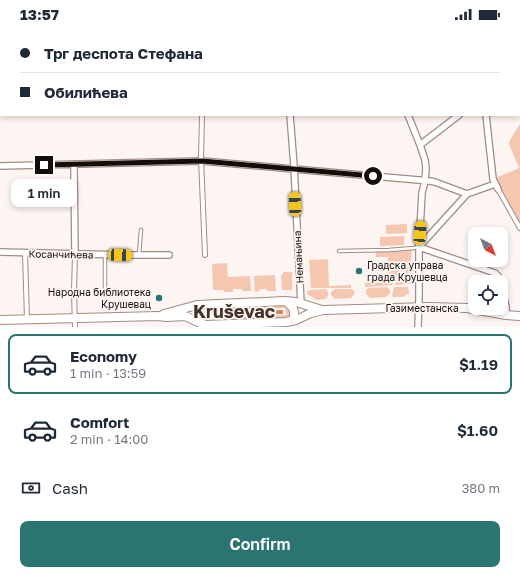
<!DOCTYPE html>
<html lang="en">
<head>
<meta charset="utf-8">
<style>
  :root { --surface:#fff; --page:#f2f2f3; --text:#1f2937; --muted:#747a83; --line:#e0e1e3; --accent:#2a7472 }
  body { margin:0; font-family:"Golos Text",sans-serif; background:var(--page); color:var(--text); height:100vh; display:flex; flex-direction:column; font-size:15px; white-space:nowrap }
  * { box-sizing:border-box; margin:0 }
  p { font-size:13px; color:var(--muted) }
  .icon { flex:none; width:22px; height:22px; fill:none; stroke:currentColor; stroke-width:2; stroke-linecap:round; stroke-linejoin:round }
  .map { position:relative; height:299px; overflow:hidden }
  .side { display:flex; flex-direction:column; background:var(--surface); flex:1 }
  .side>* { flex:none }
  .banner { position:absolute; left:0px; top:0px; width:520px; height:88px; box-shadow:0 2px 6px #0003; display:grid; align-content:center; height:88px; padding:0 20px; background:var(--surface) }
  .needle { width:26px; rotate:138deg }
  .buttons { position:absolute; left:468px; top:199px; display:grid; gap:8px }
  .buttons a { display:grid; place-items:center; width:40px; height:40px; border-radius:8px; background:var(--surface); box-shadow:0 2px 6px #0003; font-size:20px }
  .end { position:absolute; width:18px; height:18px; margin:-9px; border:5px solid #140d0a; background:#fff; box-shadow:0 0 0 2px #fff }
  .from { border-radius:50% }
  .bubble { position:absolute; height:28px; border-radius:8px; background:var(--surface); box-shadow:0 2px 6px #0003; font-size:13px; font-weight:600; line-height:28px; text-align:center }
  .car { position:absolute; width:12px; height:24px; margin:-12px -6px; border-radius:5px; box-shadow:0 0 3px 1px #0007; background:linear-gradient(#f5c518 24%,#345 0 40%,#f5c518 0 76%,#345 0 86%,#f5c518 0) }
  .banner b { display:flex; align-items:center; gap:14px; height:38px; font-size:15px }
  .banner b+b { border-top:1px solid var(--line) }
  .banner i { width:10px; height:10px; background:var(--text) }
  ul { padding:7px 0 0; list-style:none }
  li { display:flex; align-items:center; gap:12px; height:60px; margin:0 8px 6px; padding:0 12px; border:2px solid transparent; border-radius:8px }
  li div { flex:1 }
  li b { display:block; font-size:15px }
  li em { font-style:normal; font-weight:600 }
  li.active { border-color:var(--accent) }
  li>.icon { width:36px; height:36px; stroke-width:1.5 }
  .pay { display:flex; align-items:center; gap:10px; height:44px; padding:0 20px; font-size:15px }
  .pay p { margin-inline-start:auto }
  .cta { display:flex; gap:8px; margin-top:auto; padding:8px 20px }
  .cta a { flex:1; height:46px; border-radius:8px; background:var(--accent); color:#fff; font-size:16px; font-weight:600; line-height:46px; text-align:center }
  .status { display:flex; justify-content:space-between; align-items:center; height:28px; padding:0 20px; background:var(--surface); direction:ltr }
  .status svg { height:11px; fill:currentColor }
  .map>svg:first-child { display:block }
  .green { fill:#f5c7b1 }
  .water { fill:#ce8764 }
  .lines { fill:none; stroke-linecap:round; stroke-linejoin:round }
  .service-casing { stroke:#a08c83; stroke-width:4.5 }
  .pedestrian-casing { stroke:#a08c83; stroke-width:6 }
  .minor-casing { stroke:#a08c83; stroke-width:8 }
  .secondary-casing { stroke:#a08c83; stroke-width:10 }
  .service { stroke:#fff; stroke-width:2.5 }
  .pedestrian { stroke:#fff; stroke-width:4 }
  .minor { stroke:#fff; stroke-width:5.5 }
  .secondary { stroke:#fff; stroke-width:8 }
  .route { stroke:#140d0a; stroke-width:5 }
  .poi-dot { fill:#2a7472; stroke:#fdf5f1; stroke-width:1.5 }
  .labels { text-anchor:middle; stroke-width:3.5; stroke-linejoin:round; paint-order:stroke }
  .street-label { font-size:10px; fill:#140d0a; stroke:#fdf5f1 }
  .poi-label { font-size:10px; fill:#140d0a; stroke:#fdf5f1; text-anchor:start }
  .town-label { font-size:18px; font-weight:bold; fill:#42322a; stroke:#fdf5f1 }
</style>
</head>
<body>
<div class="status"><b>13:57</b><svg viewBox="0 0 49 12"><path d="M0 12V9h3v3zM5 12V6h3v6zM10 12V3h3v9zM15 12V0h3v12zM26 1h20v11H26zM47 4h2v5h-2z"/></svg></div>
<div class="map">
<svg width="520" height="299" viewBox="0 0 520 299">
  <rect width="100%" height="100%" fill="#fdf5f1"/>
  <!-- green -->
  <path class="green" d="M520,96V200L493,151L519,140L509,116L510,112Z
    M407,196V205L386,206V197Z
    M404,208V217L380,218V209Z
    M412,220L411,232L397,248L392,257L365,259V255L388,254V229H376V222Z
    M328,231L329,258L351,257V260H311L309,232Z
    M227,235L228,249L250,248L251,263H242V261H233V264H224V262H213L212,236Z
    M411,236L412,256L395,257L399,248Z
    M284,244H292V262H282L281,248Z
    M274,247L275,248L276,263H267L266,261H260L259,263L255,264L254,248Z
    M387,259L390,262V265L386,269L370,270L366,266V262L369,260Z
    M394,259H408L409,265L403,269H393L392,268Z
    M326,261L328,264V268L325,271L316,272L311,268L308,267L307,263L310,262Z
    M335,261H351L353,262L355,265L351,270L335,271L331,267V264Z
    M285,277L290,279L291,288L287,290L231,292V289L286,287L285,280L231,282V279Z"/>
  <!-- water -->
  <path class="water" d="M283,282V286L235,287V284Z"/>
  <g class="lines">
    <!-- service casing -->
    <g class="service-casing">
      <path id="service" d="M339,223L389,222L414,220L419,219
        M105,227V262
        M139,227L141,202"/>
    </g>
    <!-- pedestrian casing -->
    <g class="pedestrian-casing">
      <path id="pedestrian" d="M201,0V1
        M0,75L1,76
        M202,87L201,130L205,227
        M498,161L520,200
        M25,225L27,291
        M75,226L74,263L75,299"/>
    </g>
    <!-- minor casing -->
    <g class="minor-casing">
      <path id="minor" d="M400,0V1
        M301,1L302,0
        M0,5H1
        M519,29L520,28
        M290,87L294,138L301,276
        M408,87L420,117L425,132L426,140L425,153L422,165L419,219V269L418,299
        M486,87L493,151L498,161
        M420,117L459,87
        M74,137L75,226
        M0,138L202,133L430,153L435,154L467,166
        M495,156L467,166L419,219L495,245L498,248L501,254
        M0,224L128,227H169
        M501,256L506,279V287"/>
    </g>
    <!-- secondary casing -->
    <g class="secondary-casing">
      <path id="secondary" d="M285,273C292,277 295,281 294,289
        M164,286L197,277L285,273L296,274L322,282
        M0,292L158,288L166,289L185,288L205,297L286,294L296,292L311,285L323,282L429,279L467,280L506,287L520,288"/>
    </g>
    <!-- service -->
    <use href="#service" class="service"/>
    <!-- pedestrian -->
    <use href="#pedestrian" class="pedestrian"/>
    <!-- minor -->
    <use href="#minor" class="minor"/>
    <!-- secondary -->
    <use href="#secondary" class="secondary"/>
  </g>
  <g class="lines">
    <!-- route -->
    <path class="route" d="M44,137L202,133L373,148"/>
  </g>
  <!-- markers -->
  <g class="poi-dot">
    <circle cx="359" cy="243" r="4"/>
    <circle cx="159" cy="270" r="4"/>
  </g>
  <g class="labels">
    <!-- street labels -->
    <g class="street-label">
      <text transform="translate(61 226) rotate(1)" y="4">Косанчићева</text>
      <text transform="translate(298 229) rotate(-93)" y="4">Немањина</text>
      <text x="422" y="284">Газиместанска</text>
    </g>
    <!-- poi labels -->
    <g class="poi-label">
      <text x="367" y="241">Градска управа<tspan x="367" dy="12">града Крушевца</tspan></text>
      <text x="151" y="268" text-anchor="end">Народна библиотека<tspan x="151" dy="12">Крушевац</tspan></text>
    </g>
    <!-- town labels -->
    <g class="town-label">
      <text x="234" y="290">Kruševac</text>
    </g>
  </g>
</svg>
<div class="buttons">
<a><svg class="needle" viewBox="-14 -14 28 28"><path d="M0-13l5 13h-10z" fill="#e53935"/><path d="M0 13l5-13h-10z" fill="#747a83"/></svg></a>
<a><svg class="icon" aria-label="locate" viewBox="0 0 24 24"><circle cx="12" cy="12" r="6"/><path d="M12 2v4M12 18v4M2 12h4M18 12h4"/></svg></a>
</div>
<i class="end from" style="left:373px;top:148px"></i>
<i class="end" style="left:44px;top:137px"></i>
<div class="bubble" style="left:11px;top:151px;width:66px">1 min</div>
<i class="car" style="left:295px;top:176px;rotate:358deg"></i>
<i class="car" style="left:420px;top:205px;rotate:4deg"></i>
<i class="car" style="left:120px;top:227px;rotate:92deg"></i>
<div class="banner">
<b><i class="from"></i>Трг деспота Стефана</b>
<b><i></i>Обилићева</b>
</div>
</div>
<section class="side">
<ul>
<li class="active"><svg class="icon" aria-label="car" viewBox="0 0 24 24"><path d="M5 17H2v-5l4-1 3-4h7l3 4 3 1v5h-3M9 17h6M6 11h13"/><circle cx="7" cy="17" r="2"/><circle cx="17" cy="17" r="2"/></svg><div><b>Economy</b><p>1 min · 13:59</p></div><em>$1.19</em></li>
<li><svg class="icon" aria-label="car" viewBox="0 0 24 24"><path d="M5 17H2v-5l4-1 3-4h7l3 4 3 1v5h-3M9 17h6M6 11h13"/><circle cx="7" cy="17" r="2"/><circle cx="17" cy="17" r="2"/></svg><div><b>Comfort</b><p>2 min · 14:00</p></div><em>$1.60</em></li>
</ul>
<div class="pay"><svg class="icon" aria-label="cash" viewBox="0 0 24 24"><path d="M3 7h18v10H3z"/><circle cx="12" cy="12" r="2"/></svg>Cash<p>380 m</p></div>
<div class="cta"><a>Confirm</a></div>
</section>
</body>
</html>
